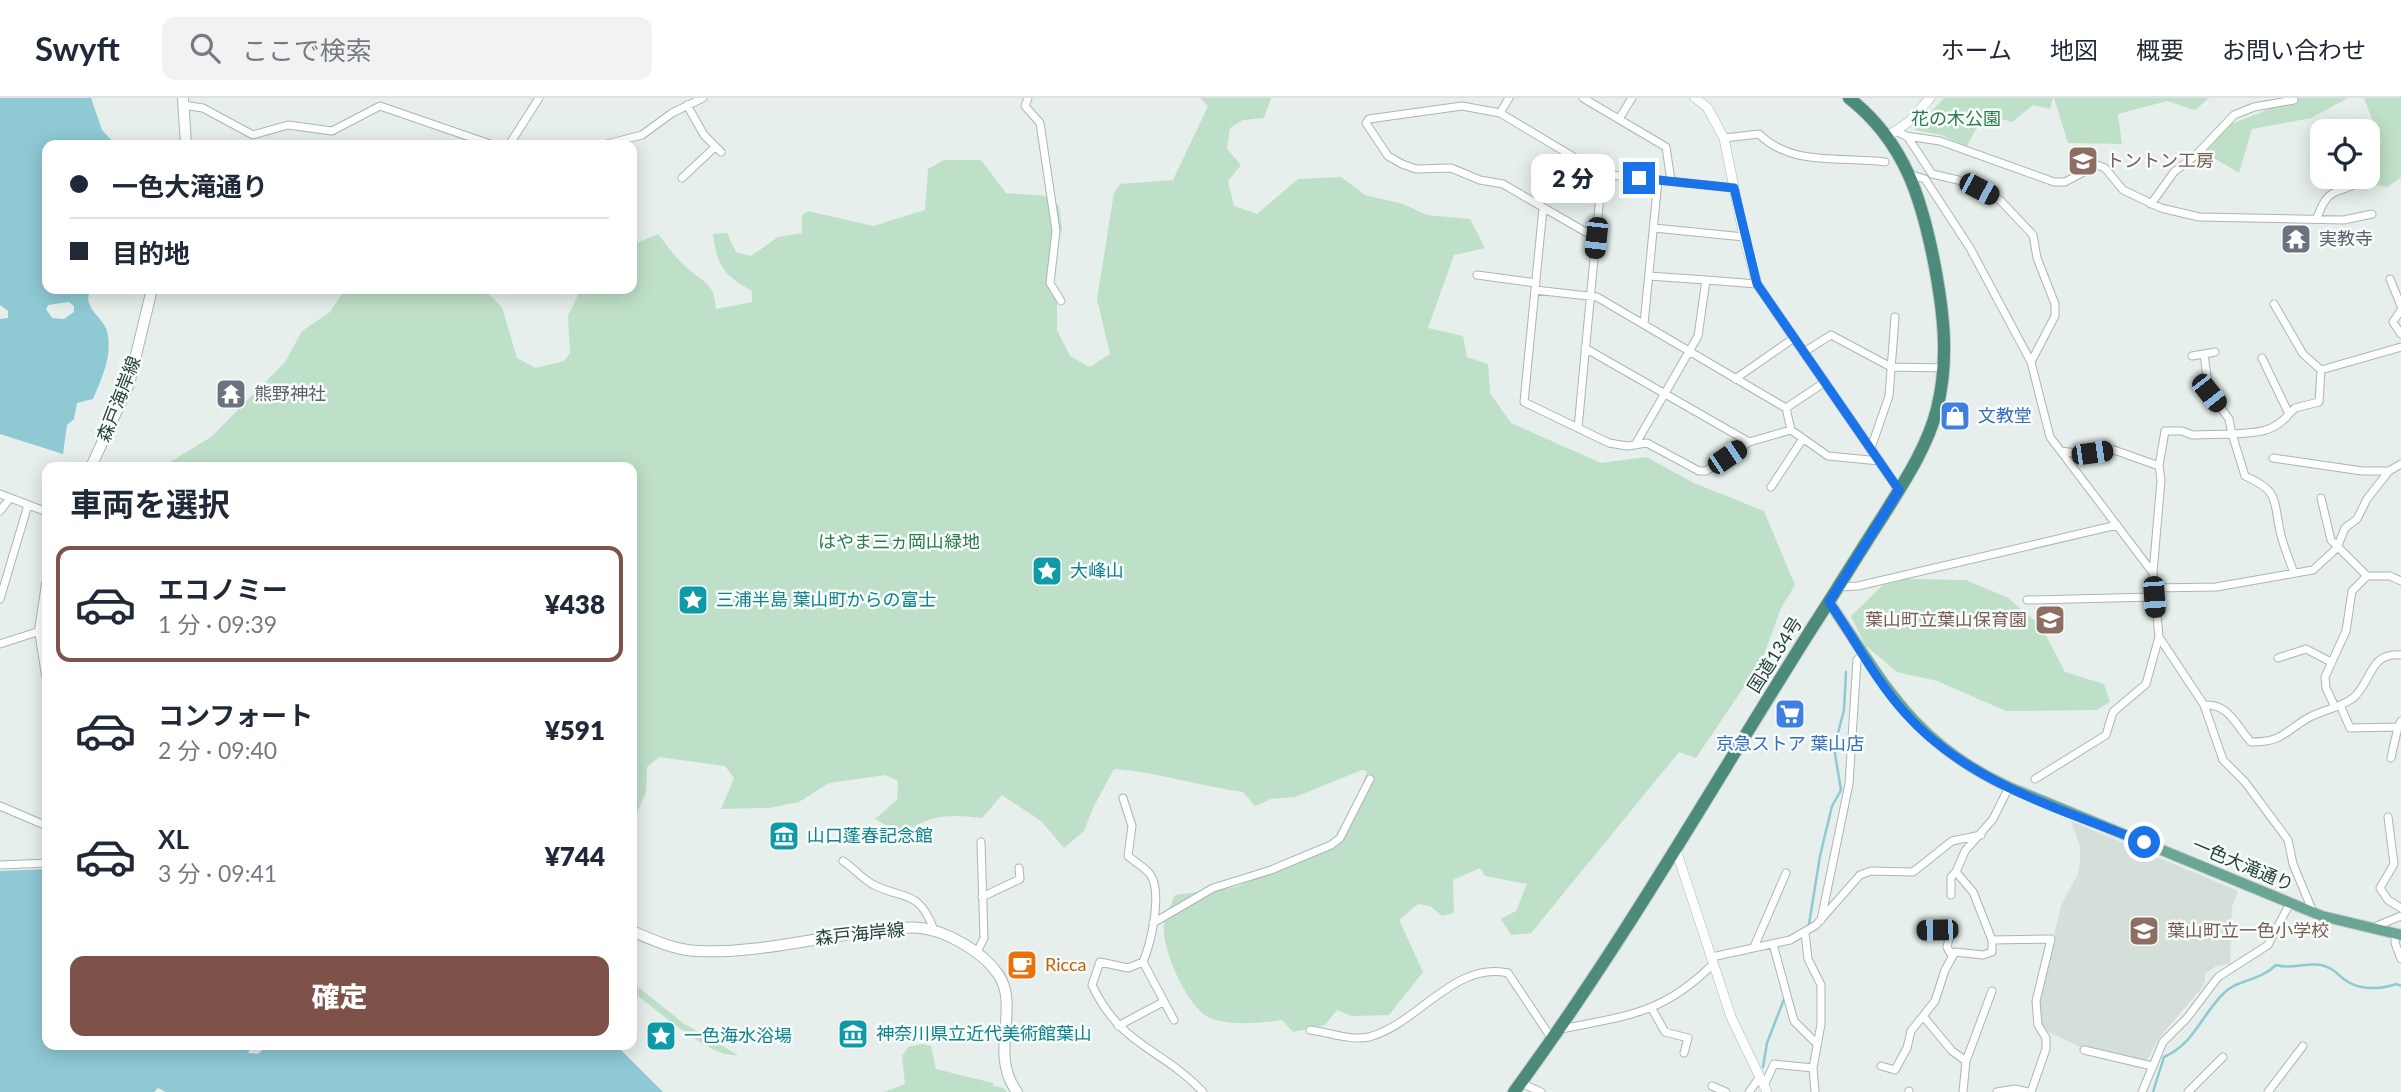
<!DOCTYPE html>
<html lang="ja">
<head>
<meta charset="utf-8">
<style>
  :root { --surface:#fff; --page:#f2f2f3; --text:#1f2937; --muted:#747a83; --line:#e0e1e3; --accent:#7f5249 }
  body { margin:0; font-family:Lato,"Noto Sans JP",sans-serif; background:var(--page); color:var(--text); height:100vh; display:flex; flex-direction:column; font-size:26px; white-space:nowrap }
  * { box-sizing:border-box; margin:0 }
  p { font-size:23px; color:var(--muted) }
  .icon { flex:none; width:38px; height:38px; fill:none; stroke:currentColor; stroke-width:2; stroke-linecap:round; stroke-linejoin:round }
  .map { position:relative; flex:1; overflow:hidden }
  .panel { position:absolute; left:42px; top:364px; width:595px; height:588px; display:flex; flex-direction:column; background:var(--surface); border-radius:14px; box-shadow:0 4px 18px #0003 }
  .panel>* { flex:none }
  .banner { position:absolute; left:42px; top:42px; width:595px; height:154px; border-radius:14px; box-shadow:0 4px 18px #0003; display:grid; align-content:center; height:154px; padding:0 28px; background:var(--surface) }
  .fabs { position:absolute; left:2310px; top:21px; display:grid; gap:14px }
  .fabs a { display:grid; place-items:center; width:70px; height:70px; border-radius:14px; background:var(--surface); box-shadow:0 4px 18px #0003; font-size:35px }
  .end { position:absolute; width:32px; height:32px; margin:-16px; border:9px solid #1a73e8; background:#fff; box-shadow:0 0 0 4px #fff }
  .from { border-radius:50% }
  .bubble { position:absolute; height:49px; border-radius:14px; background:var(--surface); box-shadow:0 4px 18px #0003; font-size:23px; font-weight:800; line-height:49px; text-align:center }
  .car { position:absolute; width:21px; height:42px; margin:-21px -10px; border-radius:9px; box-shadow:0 0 5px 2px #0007; background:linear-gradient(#222 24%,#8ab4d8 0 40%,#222 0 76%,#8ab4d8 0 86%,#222 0) }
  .banner b { display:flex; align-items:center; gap:24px; height:66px; font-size:26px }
  .banner b+b { border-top:2px solid var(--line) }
  .banner i { width:18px; height:18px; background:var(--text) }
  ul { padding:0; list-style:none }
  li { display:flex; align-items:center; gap:21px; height:116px; margin:0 14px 10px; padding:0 14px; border:4px solid transparent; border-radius:14px }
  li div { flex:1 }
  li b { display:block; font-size:26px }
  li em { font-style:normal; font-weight:800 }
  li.current { border-color:var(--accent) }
  li>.icon { width:63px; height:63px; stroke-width:1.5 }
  h2 { padding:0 28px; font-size:32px; line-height:84px }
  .button { display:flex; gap:14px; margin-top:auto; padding:14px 28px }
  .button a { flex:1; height:80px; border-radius:14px; background:var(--accent); color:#fff; font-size:28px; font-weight:800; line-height:80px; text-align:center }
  header { display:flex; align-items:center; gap:42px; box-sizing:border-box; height:98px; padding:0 35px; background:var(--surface); border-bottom:2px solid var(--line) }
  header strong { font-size:33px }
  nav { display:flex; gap:38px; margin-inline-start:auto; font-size:24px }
  .search { width:490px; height:63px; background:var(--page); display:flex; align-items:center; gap:18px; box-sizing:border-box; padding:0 24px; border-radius:14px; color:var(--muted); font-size:26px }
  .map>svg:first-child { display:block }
  .built { fill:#d4dfda }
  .green { fill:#bfe0c8 }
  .water { fill:#8ec9d4; fill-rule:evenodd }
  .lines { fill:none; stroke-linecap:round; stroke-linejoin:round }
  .stream { stroke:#8ec9d4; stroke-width:2.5 }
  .minor-casing { stroke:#a8b8b2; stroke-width:9 }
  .tertiary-casing { stroke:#a8b8b2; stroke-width:10 }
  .secondary-casing { stroke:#a4bbb3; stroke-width:12 }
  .primary-casing { stroke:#c2cac8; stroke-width:12 }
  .trunk-casing { stroke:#c2cac8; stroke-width:14 }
  .minor { stroke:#fff; stroke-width:7 }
  .tertiary { stroke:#fff; stroke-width:9 }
  .secondary { stroke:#fff; stroke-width:10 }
  .primary { stroke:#6aa596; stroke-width:10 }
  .trunk { stroke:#4c8a7c; stroke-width:12 }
  .route { stroke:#1a73e8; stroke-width:9 }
  .labels { text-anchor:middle; stroke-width:5; stroke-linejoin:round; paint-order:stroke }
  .park-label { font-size:18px; fill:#2d7a4b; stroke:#f7fbf9 }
  .education-label { font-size:18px; fill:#785e54; stroke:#f7fbf9; text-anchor:start }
  .worship-label { font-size:18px; fill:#5b616d; stroke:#f7fbf9; text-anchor:start }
  .street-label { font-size:18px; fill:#24423a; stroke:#f7fbf9 }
  .shop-label { font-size:18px; fill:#366cbe; stroke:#f7fbf9; text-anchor:start }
  .culture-label { font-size:18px; fill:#0d838f; stroke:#f7fbf9; text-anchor:start }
  .food-label { font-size:18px; fill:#c56008; stroke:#f7fbf9; text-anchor:start }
</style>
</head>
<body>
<header>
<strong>Swyft</strong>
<div class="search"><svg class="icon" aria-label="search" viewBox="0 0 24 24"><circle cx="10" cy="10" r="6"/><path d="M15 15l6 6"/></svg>ここで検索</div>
<nav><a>ホーム</a><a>地図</a><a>概要</a><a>お問い合わせ</a></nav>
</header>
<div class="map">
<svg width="2401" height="994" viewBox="0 0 2401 994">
  <rect width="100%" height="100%" fill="#e6efeb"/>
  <!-- built -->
  <path class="built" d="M2071,723L2238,793L2232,809L2230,866L2216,868L2205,876V886L2160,939L2146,964L2082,950L2040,930L2038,902L2062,805L2078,776L2080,765V748Z"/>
  <!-- green -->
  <path class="green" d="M1200,0H1271L1264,20L1243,22L1230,30L1227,51L1241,67L1228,83L1234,108L1257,116L1298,81L1341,79L1365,97L1403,106L1427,117L1470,121L1485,150L1454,157L1428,230L1463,238L1467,259L1488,266L1490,295L1511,325L1601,365L1646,359L1694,385L1764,413L1795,487L1781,510L1762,562L1696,660L1679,654L1531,835L1511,837L1501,821L1516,813L1527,786L1485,778L1480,770L1453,782L1454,815L1442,818L1430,808L1418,806L1399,822L1423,874L1389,917L1352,918L1337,912L1325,927L1293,934L1282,922C1259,925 1235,928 1212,921C1189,913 1164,856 1164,833C1163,821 1171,807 1175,797L1236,789L1307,759L1333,742L1358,699L1367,673L1362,672L1295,699L1271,701L1255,708L1243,694C1200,688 1157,674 1114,671L1093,710L1084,733L1064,750L1041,723L1002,697L982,720C949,716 931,716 902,736L875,721L897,702L898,683L885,677L829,685L799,704L769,710L721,711L734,680L725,668L659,659L647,669L646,694L632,726V369H162L211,339L285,264L302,233L330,214L345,191H483L502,209L517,260L536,270L564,263L570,255L568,218L581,191H632V147L658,136C666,146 674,158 684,167C701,185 714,181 716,211L752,204V193C724,177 717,169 713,136L727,135L736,154L751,158L778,139L802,135V117L808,113L873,128L925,112L928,71L944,62H981L1006,95L1047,98L1059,108L1062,131L1047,172L1057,206V232L1070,258L1090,269L1110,256L1097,201L1114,95L1120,86L1173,82L1208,8Z
    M1944,0H2053L2050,11L2033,7L2012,24L1984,16L1967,48L1941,37L1914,32Z
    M2054,0H2209L2195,12L2167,3L2118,16L2122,46L2068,45Z
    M2280,0H2348L2311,20L2252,31L2239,75L2204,54L2218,31L2262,14Z
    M2364,0H2401V79L2388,89L2368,86L2381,45Z
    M1907,481L1966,482L2008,500L2041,528L2065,574L2104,586L2110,604L2096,612L2006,613L1937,583L1897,574L1865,547L1851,518L1883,487Z
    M632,884L683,925L738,957C710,961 657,911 632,894Z
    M922,946L931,948L936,971L993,985V988L1004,990L1007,994H884L905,986L902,958L908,949Z"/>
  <!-- water -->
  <path class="water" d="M0,0H91L102,32L116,47H47V191H92C79,207 103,219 107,233C113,258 102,279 93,301L77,305L74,321L67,327L63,356L0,336V221L8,220V213L0,207ZM69,204L74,208V214L64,221L52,220L46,211L48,207Z
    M47,771V947H252L248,955L258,956L269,947H616L663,994H166L158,990L154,994H0V773Z"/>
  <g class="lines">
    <!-- stream -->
    <path class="stream" d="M1809,826L1820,758L1832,708L1841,692L1834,650L1844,612L1846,574
      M1763,969L1767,945L1784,901
      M2153,994L2164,959C2194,946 2202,916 2224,895C2236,882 2260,883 2276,867C2292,872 2305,864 2321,867C2335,870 2338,878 2348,884C2364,893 2381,891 2397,886L2401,888"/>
    <!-- minor casing -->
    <g class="minor-casing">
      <path id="minor" d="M1028,0L1025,8L1040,25L1056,133L1050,185L1061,203
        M1509,0L1500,15L1602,76L1734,90
        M1583,0L1666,49L1671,83
        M183,7L203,10L253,37L288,27L332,33L380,8L493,47
        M687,7L704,37L721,54
        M1500,15L1462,8L1369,21L1366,25L1388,58L1402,66L1416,71L1451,70L1480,82L1503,86L1596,140
        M1619,21L1632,0
        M1896,33L1906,38L1940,43L2054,84H2065L2097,67L2105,70L2123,92L2161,110L2199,119L2344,122L2372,116
        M1907,38L1932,76L1958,82L2000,102L2033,137L2037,160L2055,206V218L2031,264
        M1724,40L1759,36C1792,69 1841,58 1885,64
        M509,47L539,0
        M603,47L642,37L672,15L703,0
        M1912,77L1925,81L1970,150L2031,264L2050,339L2153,475L2159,539L2204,607L2223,662L2245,684L2288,742L2293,766L2313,814
        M682,80L715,49
        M2151,106L2174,74L2196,57L2234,17L2254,9L2294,2
        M1543,110L1524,304L1609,345L1627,348L1647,345L1699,373H1706L1749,344L1791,332L1828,358L1880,363
        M2317,120C2330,82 2342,100 2363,79
        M1654,130L1744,139
        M1477,177L1536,185
        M1649,178L1706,182
        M2390,181L2401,208
        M1535,192L1597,199L1779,306L1786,310L1791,332
        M2274,206L2303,256L2321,272L2401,249
        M2401,212L2393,224L2401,236
        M1644,226L1658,82
        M1585,250L1749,344
        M1804,254L1831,237L1891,269L1944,270
        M2192,258L2215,254
        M2262,260L2289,316C2274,335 2254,335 2232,336L2245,378C2279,393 2273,400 2280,433C2283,447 2289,461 2294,475
        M1735,281L1794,240
        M1786,310L1825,284
        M2289,316L2295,310L2319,304L2321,272
        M1578,330L1602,76
        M1635,347L1698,238L1706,182L1757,186
        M1871,350L1889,298L1895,219
        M2061,353L2082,356L2114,352L2159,368L2161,382L2153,475
        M2273,360L2362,373H2389
        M2159,368L2165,333H2182L2192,337L2232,336L2229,321L2209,294L2204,256
        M1771,389L1802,342
        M0,396L47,414
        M2321,400L2331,442L2367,478
        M0,413L10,400
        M1839,489L1858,488L2117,427
        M2154,490L2216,489L2313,472L2337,450L2345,430L2357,421L2367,401L2389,373L2401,366
        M0,501L28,407
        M2027,502L2154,499
        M0,546L40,533
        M2278,560L2306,551L2331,564
        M2204,607C2229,605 2236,628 2251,644C2283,644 2284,634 2308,620C2322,612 2340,610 2353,600C2372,584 2369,554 2401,557
        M2340,607L2350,630L2398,629L2401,623
        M2335,609L2326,590L2325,579L2346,533L2352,493L2367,478H2390L2401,483
        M2391,660L2398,629
        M2035,681L2106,637L2113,614L2146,586L2159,539
        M1123,700L1132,728L1128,758C1135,764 1144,769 1150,776C1163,794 1151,845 1143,864L1174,922
        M0,708L47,728
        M2388,719L2394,766L2380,790L2388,802L2401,810
        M843,763C854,770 862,781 874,787C904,802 919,791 934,832
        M0,767L47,765
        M1951,797V779L1956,774
        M982,799L1020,781L1019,770
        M1821,822L1849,686L1857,562L1863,556
        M1153,825L1213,790L1271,772L1331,747L1340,740L1370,681
        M2372,830L2401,818
        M1923,833L1951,832L1947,849L1952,858
        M1805,835L1808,861L1821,887V926L1813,970L1815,994
        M2395,836V845L2401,861
        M1992,842L2051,841L2036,903L2038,927L2046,940V951L2031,994
        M1773,846L1794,923L1817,946
        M1754,849L1786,775
        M976,856L984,840L981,744
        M1712,859L1790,842L1816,827L1860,777L1871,773L1913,774L1952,743L1981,737
        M1143,864L1128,870L1100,864L1092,887C1121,949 1162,950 1203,994
        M1651,909L1665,934L1688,940L1684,955
        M1923,918L1952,953L1966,963L1963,994
        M1118,928L1163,904
        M1561,931C1626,918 1664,916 1714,865
        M1310,932C1328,934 1351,943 1369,939C1418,926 1454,863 1508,875L1552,941
        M2084,952L2152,968
        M1966,963L1992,893
        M1881,968L1895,972L1907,950L1911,933L1935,903L1945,872L1955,854L1983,857L1992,854V842L1973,794L1956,774L1965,753L1993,721L2009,689
        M1521,985L1541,994
        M1712,988L1726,994
        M1764,988L1774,966L1813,970
        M1749,994L1759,980
        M1909,994V993
        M1997,994L2015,991L2028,994
        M2142,994L2163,944L2187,920L2218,879L2268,847L2290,805
        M2188,994L2223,959
        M2268,994L2303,948"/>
    </g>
    <!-- tertiary casing -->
    <g class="tertiary-casing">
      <path id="tertiary" d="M1695,0L1707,9L1724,40L1744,139L1757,186L1899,392
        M1888,38L1910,23L1930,0
        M1675,749L1731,919L1767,994"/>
    </g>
    <!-- secondary casing -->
    <g class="secondary-casing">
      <path id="secondary" d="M183,0L186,47
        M91,369L129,286L152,191
        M47,486L40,533L47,577
        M632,833C653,842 674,852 698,853C754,856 812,840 868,834C885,832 904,828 921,830C947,833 983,854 998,876C1021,909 988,955 1017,994"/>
    </g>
    <!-- primary casing -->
    <g class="primary-casing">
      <path id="primary" d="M1829,504C1885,586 1913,645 2009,689L2322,818L2401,837"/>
    </g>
    <!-- trunk casing -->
    <g class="trunk-casing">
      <path id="trunk" d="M1514,994C1623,846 1714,685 1812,530C1836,493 1859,455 1883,418C1904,384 1927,350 1937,311C1949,262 1944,218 1935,169C1922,101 1905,44 1849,0"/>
    </g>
    <!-- minor -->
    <use href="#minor" class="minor"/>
    <!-- tertiary -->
    <use href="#tertiary" class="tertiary"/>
    <!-- secondary -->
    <use href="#secondary" class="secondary"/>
    <!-- primary -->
    <use href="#primary" class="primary"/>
    <!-- trunk -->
    <use href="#trunk" class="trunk"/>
  </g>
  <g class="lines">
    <!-- route -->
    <path class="route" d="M1639,80L1734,90L1757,186L1899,392L1829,504C1854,540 1875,582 1905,615C1966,684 2060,711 2144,744"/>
  </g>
  <!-- icons -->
  <defs>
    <g id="school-square" transform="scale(1.575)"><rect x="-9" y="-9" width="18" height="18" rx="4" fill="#8d6e63" stroke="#f7fbf9"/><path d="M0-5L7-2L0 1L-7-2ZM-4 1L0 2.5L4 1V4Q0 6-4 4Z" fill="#fff"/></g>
    <g id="temple-square" transform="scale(1.575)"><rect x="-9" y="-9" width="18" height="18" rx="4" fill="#6b7280" stroke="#f7fbf9"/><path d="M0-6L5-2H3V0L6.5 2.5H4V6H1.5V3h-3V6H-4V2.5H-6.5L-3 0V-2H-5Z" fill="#fff"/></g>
    <g id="shop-square" transform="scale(1.575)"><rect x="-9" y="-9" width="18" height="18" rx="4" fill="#3f7fe0" stroke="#f7fbf9"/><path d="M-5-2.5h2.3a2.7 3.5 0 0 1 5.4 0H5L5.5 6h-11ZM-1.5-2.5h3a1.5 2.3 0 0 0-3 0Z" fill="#fff"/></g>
    <g id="sight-square" transform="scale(1.575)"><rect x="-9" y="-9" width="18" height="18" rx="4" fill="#0f9aa8" stroke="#f7fbf9"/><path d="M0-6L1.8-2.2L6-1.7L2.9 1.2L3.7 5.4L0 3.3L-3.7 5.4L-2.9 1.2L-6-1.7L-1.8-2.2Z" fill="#fff"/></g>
    <g id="supermarket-square" transform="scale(1.575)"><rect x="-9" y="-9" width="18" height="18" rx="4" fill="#3f7fe0" stroke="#f7fbf9"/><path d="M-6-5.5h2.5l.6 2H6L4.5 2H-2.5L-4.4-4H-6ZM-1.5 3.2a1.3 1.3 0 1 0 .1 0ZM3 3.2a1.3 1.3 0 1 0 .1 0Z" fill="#fff"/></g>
    <g id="museum-square" transform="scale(1.575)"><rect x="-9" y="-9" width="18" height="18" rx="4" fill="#0f9aa8" stroke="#f7fbf9"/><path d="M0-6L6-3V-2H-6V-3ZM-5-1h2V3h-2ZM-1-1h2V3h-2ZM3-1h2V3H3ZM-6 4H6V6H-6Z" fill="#fff"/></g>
    <g id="cafe-square" transform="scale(1.575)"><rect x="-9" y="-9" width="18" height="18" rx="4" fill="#e8710a" stroke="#f7fbf9"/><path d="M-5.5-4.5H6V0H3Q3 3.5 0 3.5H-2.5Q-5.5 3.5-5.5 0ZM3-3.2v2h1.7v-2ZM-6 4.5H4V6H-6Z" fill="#fff"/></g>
  </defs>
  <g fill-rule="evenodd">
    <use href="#school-square" x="2083" y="63"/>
    <use href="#temple-square" x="2296" y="141"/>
    <use href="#temple-square" x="231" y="296"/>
    <use href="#shop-square" x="1955" y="318"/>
    <use href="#sight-square" x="1047" y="473"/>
    <use href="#sight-square" x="693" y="502"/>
    <use href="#school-square" x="2050" y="522"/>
    <use href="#supermarket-square" x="1790" y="616"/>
    <use href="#museum-square" x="784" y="738"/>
    <use href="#school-square" x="2144" y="833"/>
    <use href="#cafe-square" x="1022" y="867"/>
    <use href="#museum-square" x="853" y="936"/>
    <use href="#sight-square" x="661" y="938"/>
  </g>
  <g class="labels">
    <!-- park labels -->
    <g class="park-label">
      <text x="1956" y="27">花の木公園</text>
      <text x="899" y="450">はやま三ヵ岡山緑地</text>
    </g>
    <!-- education labels -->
    <g class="education-label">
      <text x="2106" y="69">トントン工房</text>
      <text x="2027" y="528" text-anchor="end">葉山町立葉山保育園</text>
      <text x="2167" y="839">葉山町立一色小学校</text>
    </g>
    <!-- worship labels -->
    <g class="worship-label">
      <text x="2319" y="147">実教寺</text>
      <text x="254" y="302">熊野神社</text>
    </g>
    <!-- street labels -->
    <g class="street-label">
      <text transform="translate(119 301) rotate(-69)" y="6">森戸海岸線</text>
      <text transform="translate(1775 557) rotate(-58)" y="6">国道134号</text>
      <text transform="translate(2243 767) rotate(23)" y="6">一色大滝通り</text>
      <text transform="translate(860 836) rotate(-6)" y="6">森戸海岸線</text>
    </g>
    <!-- shop labels -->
    <g class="shop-label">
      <text x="1978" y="324">文教堂</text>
      <text x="1790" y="652" text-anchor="middle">京急ストア 葉山店</text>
    </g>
    <!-- culture labels -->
    <g class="culture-label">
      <text x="1070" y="479">大峰山</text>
      <text x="716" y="508">三浦半島 葉山町からの富士</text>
      <text x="807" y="744">山口蓬春記念館</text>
      <text x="876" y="942">神奈川県立近代美術館葉山</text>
      <text x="684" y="944">一色海水浴場</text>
    </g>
    <!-- food labels -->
    <g class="food-label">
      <text x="1045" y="873">Ricca</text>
    </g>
  </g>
</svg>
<div class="fabs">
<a><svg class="icon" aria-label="locate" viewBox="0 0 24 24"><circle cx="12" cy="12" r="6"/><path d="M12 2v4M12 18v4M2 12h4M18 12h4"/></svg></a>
</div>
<i class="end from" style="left:2144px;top:744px"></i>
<i class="end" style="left:1639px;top:80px"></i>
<div class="bubble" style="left:1531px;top:56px;width:84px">2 分</div>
<i class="car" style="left:1979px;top:91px;rotate:118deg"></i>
<i class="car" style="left:1596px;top:140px;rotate:186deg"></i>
<i class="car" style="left:2209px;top:295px;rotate:142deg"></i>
<i class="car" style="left:2092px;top:355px;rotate:82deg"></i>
<i class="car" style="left:1727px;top:359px;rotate:56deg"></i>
<i class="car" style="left:2154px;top:499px;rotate:176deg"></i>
<i class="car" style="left:1937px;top:832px;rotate:269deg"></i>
<div class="banner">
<b><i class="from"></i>一色大滝通り</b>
<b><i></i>目的地</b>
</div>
<section class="panel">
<h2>車両を選択</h2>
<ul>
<li class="current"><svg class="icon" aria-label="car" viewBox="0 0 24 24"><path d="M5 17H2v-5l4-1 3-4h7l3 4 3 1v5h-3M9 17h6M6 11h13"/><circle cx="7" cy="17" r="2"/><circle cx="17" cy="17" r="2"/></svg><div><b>エコノミー</b><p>1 分 · 09:39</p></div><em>¥438</em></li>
<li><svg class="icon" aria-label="car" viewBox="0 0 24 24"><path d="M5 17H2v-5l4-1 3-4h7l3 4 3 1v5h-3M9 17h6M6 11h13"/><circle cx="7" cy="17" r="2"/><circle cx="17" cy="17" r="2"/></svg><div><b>コンフォート</b><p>2 分 · 09:40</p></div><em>¥591</em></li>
<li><svg class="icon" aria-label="car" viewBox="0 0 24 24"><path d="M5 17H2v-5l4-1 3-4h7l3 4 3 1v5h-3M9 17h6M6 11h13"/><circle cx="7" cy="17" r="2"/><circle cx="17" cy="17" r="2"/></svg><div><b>XL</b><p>3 分 · 09:41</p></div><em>¥744</em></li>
</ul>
<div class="button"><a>確定</a></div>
</section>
</div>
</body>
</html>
